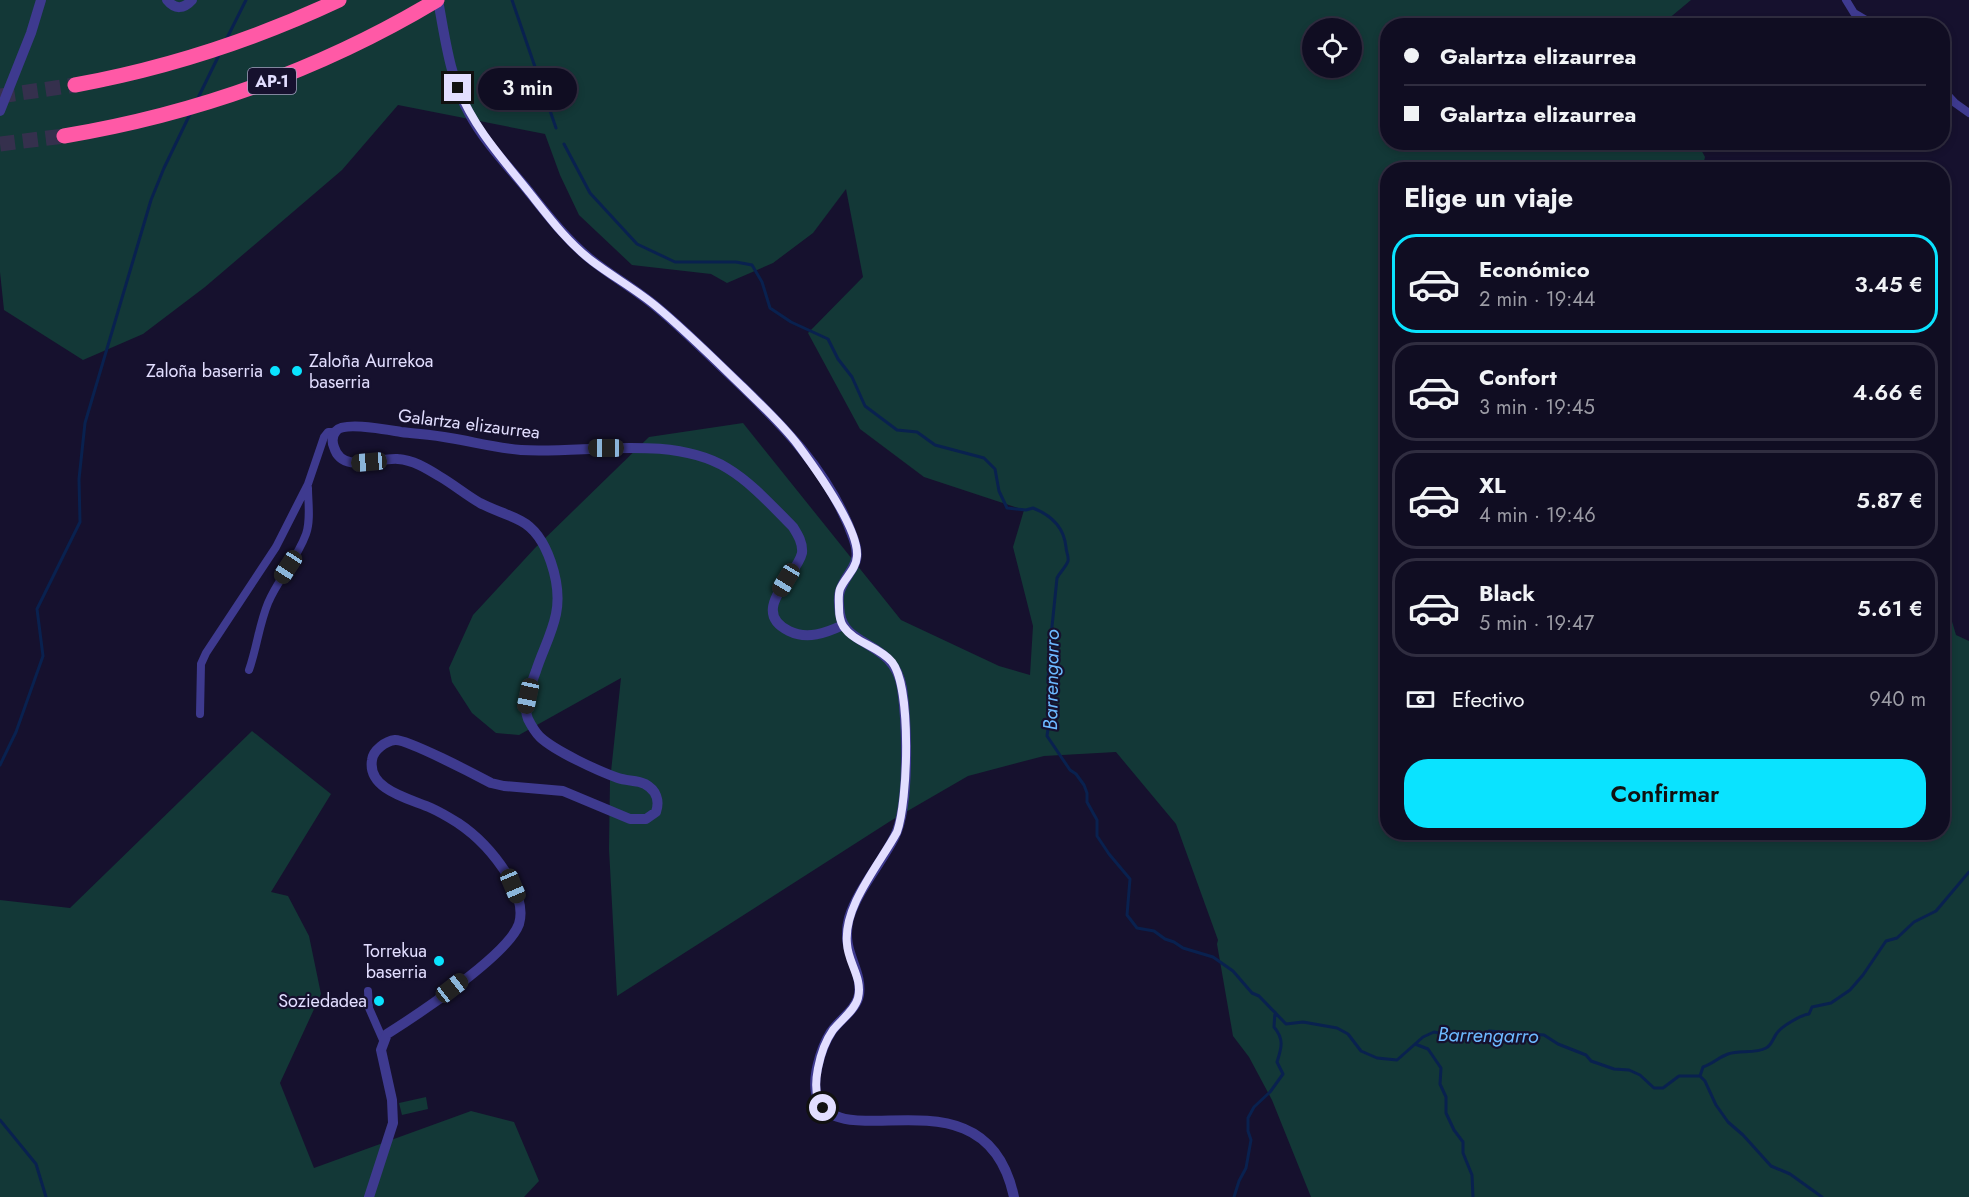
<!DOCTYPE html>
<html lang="es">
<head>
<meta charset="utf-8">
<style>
  :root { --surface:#100d22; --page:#19162a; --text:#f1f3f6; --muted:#9c9ca5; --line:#302d40; --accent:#0ae3ff }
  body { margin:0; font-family:Jost,sans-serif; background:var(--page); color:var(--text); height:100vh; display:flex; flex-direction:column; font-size:22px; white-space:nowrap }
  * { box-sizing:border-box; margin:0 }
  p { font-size:20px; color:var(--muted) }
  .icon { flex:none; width:33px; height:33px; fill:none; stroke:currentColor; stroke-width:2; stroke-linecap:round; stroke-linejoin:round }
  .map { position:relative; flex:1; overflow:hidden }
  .panel { position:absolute; left:1380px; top:162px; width:570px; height:678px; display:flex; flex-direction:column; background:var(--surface); border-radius:24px; box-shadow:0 3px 9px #0003,0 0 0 2px var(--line) }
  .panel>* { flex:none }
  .hud { position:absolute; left:1380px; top:18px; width:570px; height:132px; border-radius:24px; box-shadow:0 3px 9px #0003,0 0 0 2px var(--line); display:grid; align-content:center; height:132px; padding:0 24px; background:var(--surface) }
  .fabs { position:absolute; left:1302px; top:18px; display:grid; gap:12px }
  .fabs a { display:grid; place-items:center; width:60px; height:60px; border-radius:50%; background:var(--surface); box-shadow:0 3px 9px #0003,0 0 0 2px var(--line); font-size:30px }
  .end { position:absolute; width:27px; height:27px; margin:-14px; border:8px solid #e2deff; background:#111; box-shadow:0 0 0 3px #111 }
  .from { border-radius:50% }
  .bubble { position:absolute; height:42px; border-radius:21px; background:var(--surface); box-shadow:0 3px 9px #0003,0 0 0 2px var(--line); font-size:20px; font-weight:600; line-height:42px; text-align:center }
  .car { position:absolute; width:18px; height:36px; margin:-18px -9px; border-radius:8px; box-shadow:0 0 4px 2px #0007; background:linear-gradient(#222 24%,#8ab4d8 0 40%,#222 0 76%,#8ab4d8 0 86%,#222 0) }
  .hud b { display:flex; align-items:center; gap:21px; height:57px; font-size:22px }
  .hud b+b { border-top:2px solid var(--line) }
  .hud i { width:15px; height:15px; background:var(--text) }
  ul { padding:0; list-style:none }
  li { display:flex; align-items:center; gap:18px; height:99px; margin:0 12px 9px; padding:0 12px; border:3px solid var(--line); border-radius:24px }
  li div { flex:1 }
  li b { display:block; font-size:22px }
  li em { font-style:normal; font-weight:600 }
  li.selected { border-color:var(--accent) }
  li>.icon { width:54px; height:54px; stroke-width:1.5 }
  h2 { padding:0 24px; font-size:27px; line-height:72px }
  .pay { display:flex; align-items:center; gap:15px; height:66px; padding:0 24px; font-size:22px }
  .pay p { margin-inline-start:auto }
  .action { display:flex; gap:12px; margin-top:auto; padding:12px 24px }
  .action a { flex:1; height:69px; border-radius:24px; background:var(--accent); color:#111; font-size:24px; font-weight:600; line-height:69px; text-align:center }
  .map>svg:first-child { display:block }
  .green { fill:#133837; fill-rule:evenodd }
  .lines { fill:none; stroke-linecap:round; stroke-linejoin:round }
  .stream { stroke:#09214f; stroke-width:3 }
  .motorway-tunnel { stroke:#35304d; stroke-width:15; stroke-dasharray:15 8; stroke-linecap:butt }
  .minor { stroke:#3e3a8f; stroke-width:8 }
  .tertiary { stroke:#3e3a8f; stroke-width:10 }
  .motorway { stroke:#ff59a6; stroke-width:15 }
  .route { stroke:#e2deff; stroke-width:8 }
  .poi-dot { fill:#0ae3ff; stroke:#16112e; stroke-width:2 }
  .labels { text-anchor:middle; stroke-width:4.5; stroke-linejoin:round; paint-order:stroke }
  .shield { fill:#16112e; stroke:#a5a0c0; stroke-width:1.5 }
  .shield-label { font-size:16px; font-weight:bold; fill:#e2deff }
  .poi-label { font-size:18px; fill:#e2deff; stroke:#16112e; text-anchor:end }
  .street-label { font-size:18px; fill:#e2deff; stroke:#16112e }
  .water-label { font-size:20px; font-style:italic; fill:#6cb9ff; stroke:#16112e }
</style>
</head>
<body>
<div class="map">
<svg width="1969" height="1197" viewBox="0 0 1969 1197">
  <rect width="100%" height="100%" fill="#16112e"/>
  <!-- green -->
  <path class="green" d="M0,0H1691L1667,20L1658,25L1388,26V142H1697L1705,157L1702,170H1388V832H1942L1943,591L1956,635L1969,641V1197H1311L1272,1100L1249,1057L1233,1036L1217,944L1218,940L1176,824L1116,752L1044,756L968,776L892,820L617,996L609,849L610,781L621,678L519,735L496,733L472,713L452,682L449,668L473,615L535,548L649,437L743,423L901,620L999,666L1030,675L1033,626L1013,547L1024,510L924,477L860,429L808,333L863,277L846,189L813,233L773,263L727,283L711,274L632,265L579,215L560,175L545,134L398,105L342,170L205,287L143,334L83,360L4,310L0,272ZM1312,28H1352V68H1312Z
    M252,731L331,794L271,892L288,896L309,936L321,994L280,1083L314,1168L471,1111L514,1122L539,1181L524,1197H0V900L70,908Z
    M426,1097L428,1109L402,1115L399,1103Z"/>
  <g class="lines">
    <!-- stream -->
    <path class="stream" d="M512,0L556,128
      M227,38L246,0
      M197,100L219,55
      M564,144L590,193L637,244L675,262H736L752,265L762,282L770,308L791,322L828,339L838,359L852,377L865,406L897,430L917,432L935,445L984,458L995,469L999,491L1007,508L1026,510L1033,508C1051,515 1064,527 1066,547C1066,552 1069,556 1068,561C1066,567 1060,572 1057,578L1050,646L1048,682L1053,693L1047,736L1070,770L1076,774L1084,785L1087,793V802L1097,820V836L1109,854L1130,879L1127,915L1137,928L1154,931L1165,939L1174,942L1183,948L1213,957L1233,971L1252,993L1259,996L1286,1024L1303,1022L1337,1028L1348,1034L1361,1051L1377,1058L1397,1060L1423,1037L1434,1032L1468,1039L1477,1037L1489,1031L1544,1035L1558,1044L1586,1055L1591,1061L1614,1069L1629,1070L1640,1075L1654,1088H1663L1679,1076H1700L1705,1081L1716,1105L1728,1122L1743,1135L1771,1166L1790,1174L1822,1197
      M0,765L16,732L43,656L37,609L80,522L79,479L85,423L151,200L164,168L191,112
      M1415,1044L1428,1049L1441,1068L1440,1084L1446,1097V1113L1454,1130L1463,1142V1153L1472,1175L1473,1197
      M1700,1076L1703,1067C1713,1064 1719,1057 1728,1054C1740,1050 1755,1054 1766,1048C1772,1045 1773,1038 1777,1033C1782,1026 1801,1015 1809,1014L1812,1007L1831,1003L1850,990L1863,975L1886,941L1897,938L1914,922L1936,911L1969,872
      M0,1120L36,1164L46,1197
      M1234,1197L1239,1181L1246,1168L1251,1140L1248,1131V1118L1254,1107L1270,1092L1283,1074L1277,1062C1281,1049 1285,1040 1274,1027L1275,1012"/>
    <!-- motorway-tunnel -->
    <path class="motorway-tunnel" d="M0,96L75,85
      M0,144L64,136"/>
    <!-- minor -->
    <path class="minor" d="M1846,0L1854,13L1876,26
      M1942,89L1955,103L1969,113
      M249,670C257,647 259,625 268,603C278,579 297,559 306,534C311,520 308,502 308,488
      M200,714L201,664L206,653L276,547L308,484L324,437L328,432H336
      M368,991L369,1008L383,1040"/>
    <!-- tertiary -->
    <path class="tertiary" d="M167,0C175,10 184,9 192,0
      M438,0C445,38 450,79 469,113C484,141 506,164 526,188C546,213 564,237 589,258C611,276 637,290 659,309C683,329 705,351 728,373C779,421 831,472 854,540C863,566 847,570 840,591C838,597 839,607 840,614C845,648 894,640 902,688C907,724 910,804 895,836C881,864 858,889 849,918C840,952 863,968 859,995C856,1010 840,1019 831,1032C821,1048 810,1081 818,1099C842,1157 986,1065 1014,1197
      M0,111L31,33L41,0
      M369,1197L393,1123L392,1100L381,1050L387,1034C417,1015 508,955 519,924C524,907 516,890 508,876C495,855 479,837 458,823C450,818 440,812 431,808C411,799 367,790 372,760C373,750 386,741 395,740C407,739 476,775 491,783L504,786L563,791L630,819H646L656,812C660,800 656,790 645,784C638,780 626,781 618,778C598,771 555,751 540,737C535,732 531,725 528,719C522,704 531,685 536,671C542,652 552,634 556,614C562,585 548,535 521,521C508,514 493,510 480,503C466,495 453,484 439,476C426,468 413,460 398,459C379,457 342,475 334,447C332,442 332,436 336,431C344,421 388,430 401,432C417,434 434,435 450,438C474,442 497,448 521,450C584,454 671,434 727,468C752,483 773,507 793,527C798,535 803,543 802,553C797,576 748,611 789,631C807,640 826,633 843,625"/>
    <!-- motorway -->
    <path class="motorway" d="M75,85C168,68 254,40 339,0
      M64,136C196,114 322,69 437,0"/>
  </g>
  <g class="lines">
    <!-- route -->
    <path class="route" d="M458,88C475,129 501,157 529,192C548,216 567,242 592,261C613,277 637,290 657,307C687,332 715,360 743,387C762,406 782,424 798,445C815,468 859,528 857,556C856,570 845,577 840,589C838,595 839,602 839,608C839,614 840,621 843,626C854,643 879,646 892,662C912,688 908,801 897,832C879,865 843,906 847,944C848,963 863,978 858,998C855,1010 841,1020 833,1030C821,1047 808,1090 823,1108"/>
  </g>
  <!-- markers -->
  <g class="poi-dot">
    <circle cx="275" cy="371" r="6"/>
    <circle cx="297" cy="371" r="6"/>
    <circle cx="439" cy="961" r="6"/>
    <circle cx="379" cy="1001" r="6"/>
  </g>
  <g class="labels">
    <!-- shield labels -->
    <rect class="shield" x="248" y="68" width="48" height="26" rx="4.5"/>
    <g class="shield-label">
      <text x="272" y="87">AP-1</text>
    </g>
    <!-- poi labels -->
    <g class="poi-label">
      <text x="309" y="367" text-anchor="start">Zaloña Aurrekoa<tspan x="309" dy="21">baserria</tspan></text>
      <text x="263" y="377">Zaloña baserria</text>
      <text x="427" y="957">Torrekua<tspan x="427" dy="21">baserria</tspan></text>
      <text x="367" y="1007">Soziedadea</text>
    </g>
    <!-- street labels -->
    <g class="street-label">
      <text transform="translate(469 424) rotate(7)" y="6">Galartza elizaurrea</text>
    </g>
    <!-- water labels -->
    <g class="water-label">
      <text transform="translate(1051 680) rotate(-89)" y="7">Barrengarro</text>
      <text transform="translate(1488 1035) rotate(1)" y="7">Barrengarro</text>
    </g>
  </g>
</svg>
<div class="fabs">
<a><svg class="icon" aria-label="locate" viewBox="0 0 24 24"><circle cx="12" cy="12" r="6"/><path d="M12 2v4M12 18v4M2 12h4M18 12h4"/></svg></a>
</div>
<i class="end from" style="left:823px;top:1108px"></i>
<i class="end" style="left:458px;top:88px"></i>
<div class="bubble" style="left:478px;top:68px;width:99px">3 min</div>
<i class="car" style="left:606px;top:448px;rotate:270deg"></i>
<i class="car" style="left:369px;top:462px;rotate:265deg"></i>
<i class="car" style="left:288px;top:567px;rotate:213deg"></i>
<i class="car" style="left:786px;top:580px;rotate:211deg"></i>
<i class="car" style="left:528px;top:696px;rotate:192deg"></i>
<i class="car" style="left:513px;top:886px;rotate:157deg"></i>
<i class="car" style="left:452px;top:988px;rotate:52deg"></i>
<div class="hud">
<b><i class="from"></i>Galartza elizaurrea</b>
<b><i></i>Galartza elizaurrea</b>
</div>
<section class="panel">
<h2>Elige un viaje</h2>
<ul>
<li class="selected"><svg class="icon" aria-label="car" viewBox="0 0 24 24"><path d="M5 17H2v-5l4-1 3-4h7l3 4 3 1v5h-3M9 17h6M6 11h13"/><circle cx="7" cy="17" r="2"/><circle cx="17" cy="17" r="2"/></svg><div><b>Económico</b><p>2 min · 19:44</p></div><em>3.45 €</em></li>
<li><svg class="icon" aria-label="car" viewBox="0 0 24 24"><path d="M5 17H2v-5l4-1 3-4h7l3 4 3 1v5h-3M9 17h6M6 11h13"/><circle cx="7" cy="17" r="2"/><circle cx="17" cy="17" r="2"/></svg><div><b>Confort</b><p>3 min · 19:45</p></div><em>4.66 €</em></li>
<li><svg class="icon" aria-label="car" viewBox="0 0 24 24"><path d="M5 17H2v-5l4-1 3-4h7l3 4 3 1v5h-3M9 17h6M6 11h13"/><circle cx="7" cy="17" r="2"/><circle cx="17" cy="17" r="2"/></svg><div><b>XL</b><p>4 min · 19:46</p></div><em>5.87 €</em></li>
<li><svg class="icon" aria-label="car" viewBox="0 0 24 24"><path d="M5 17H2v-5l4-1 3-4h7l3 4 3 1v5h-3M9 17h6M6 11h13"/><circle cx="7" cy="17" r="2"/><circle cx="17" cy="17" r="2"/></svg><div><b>Black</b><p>5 min · 19:47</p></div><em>5.61 €</em></li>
</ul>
<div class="pay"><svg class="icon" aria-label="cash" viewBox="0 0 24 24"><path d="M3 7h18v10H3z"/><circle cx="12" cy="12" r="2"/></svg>Efectivo<p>940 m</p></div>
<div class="action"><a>Confirmar</a></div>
</section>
</div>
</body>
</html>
